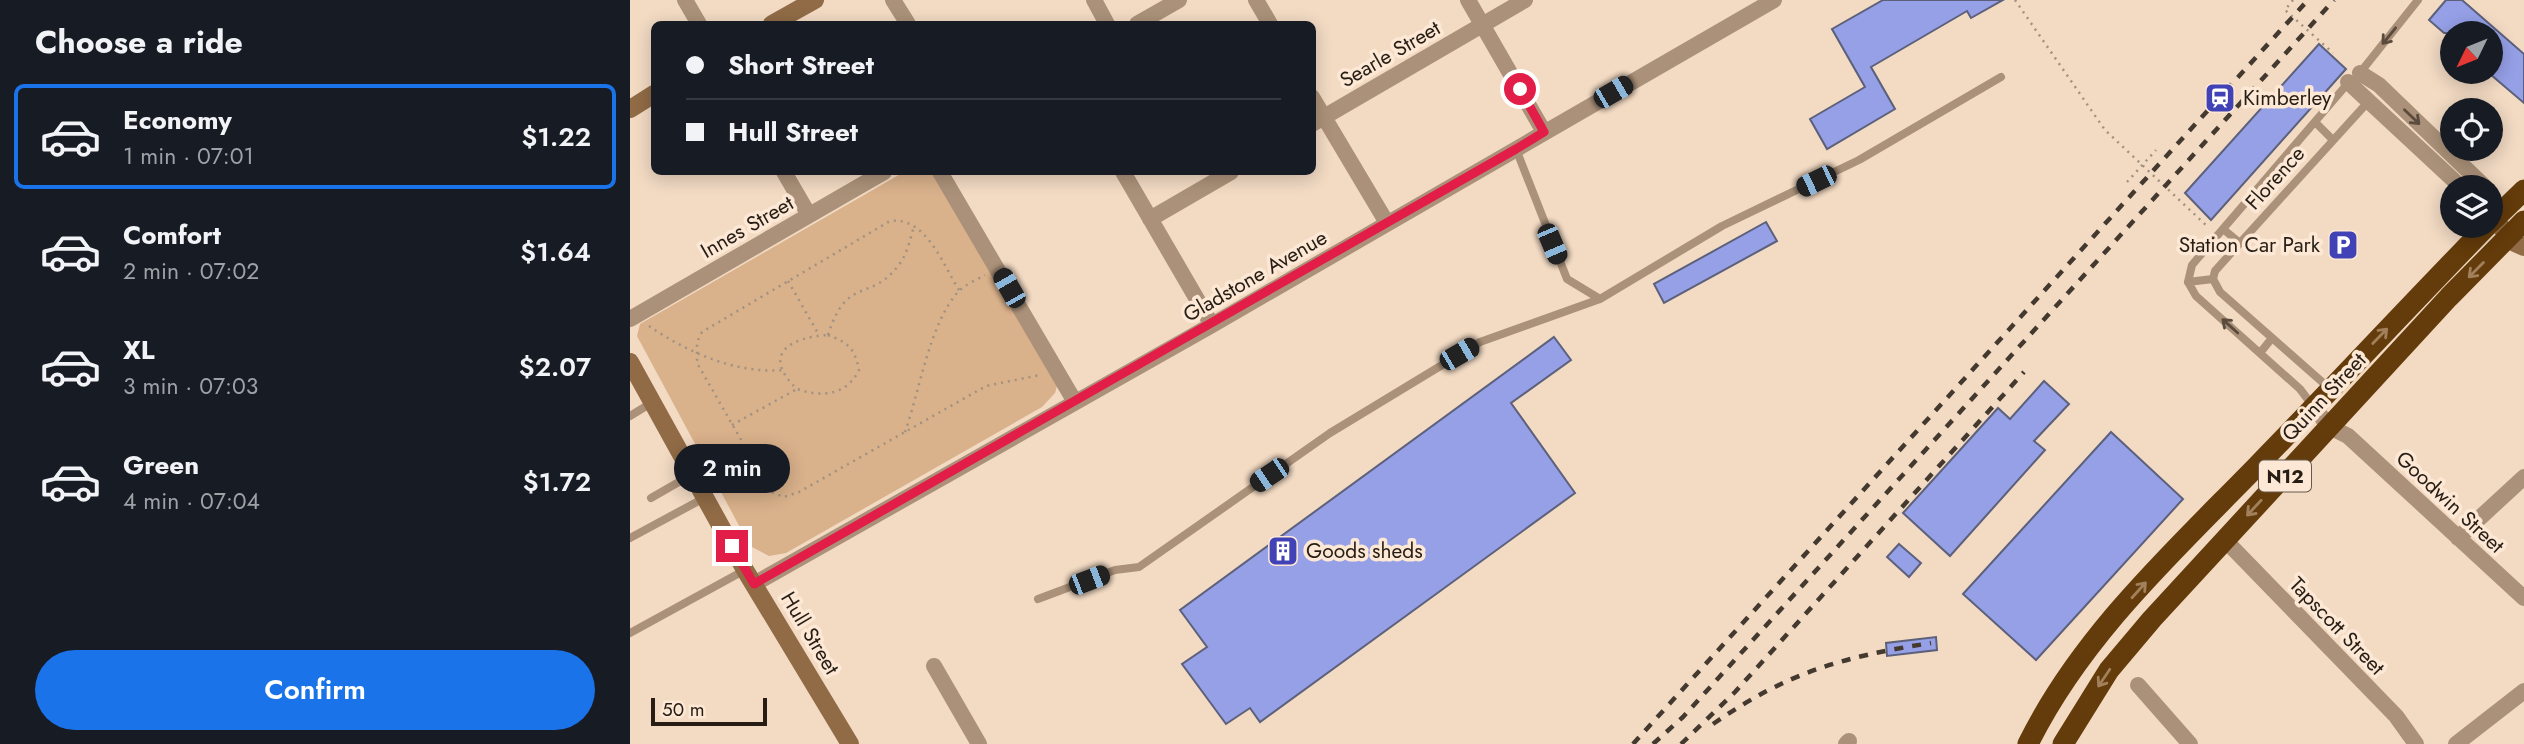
<!DOCTYPE html>
<html lang="en">
<head>
<meta charset="utf-8">
<style>
  :root { --surface:#171b24; --page:#20242c; --text:#f1f3f6; --muted:#9ea1a6; --line:#363941; --accent:#1a73e8 }
  body { margin:0; font-family:Jost,sans-serif; background:var(--page); color:var(--text); height:100vh; display:flex; flex-direction:column; font-size:26px; white-space:nowrap }
  * { box-sizing:border-box; margin:0 }
  p { font-size:23px; color:var(--muted) }
  .icon { flex:none; width:38px; height:38px; fill:none; stroke:currentColor; stroke-width:2; stroke-linecap:round; stroke-linejoin:round }
  .map { position:relative; flex:1; overflow:hidden }
  .side { display:flex; flex-direction:column; background:var(--surface); width:630px }
  .side>* { flex:none }
  .top-card { position:absolute; left:21px; top:21px; width:665px; height:154px; border-radius:10px; box-shadow:0 4px 18px #0003; display:grid; align-content:center; height:154px; padding:0 35px; background:var(--surface) }
  .needle { width:46px; rotate:227deg }
  .buttons { position:absolute; left:1810px; top:21px; display:grid; gap:14px }
  .buttons a { display:grid; place-items:center; width:63px; height:63px; border-radius:50%; background:var(--surface); box-shadow:0 4px 18px #0003; font-size:35px }
  .scale { position:absolute; left:21px; bottom:18px; width:116px; box-sizing:border-box; padding-left:7px; border:4px solid #261d15; border-top:0; font-size:19px; line-height:24px; white-space:nowrap; color:#261d15; -webkit-text-stroke:5px #fce8d5; paint-order:stroke }
  .end { position:absolute; width:32px; height:32px; margin:-16px; border:9px solid #e11d48; background:#fff; box-shadow:0 0 0 4px #fff }
  .from { border-radius:50% }
  .bubble { position:absolute; height:49px; border-radius:24px; background:var(--surface); box-shadow:0 4px 18px #0003; font-size:23px; font-weight:600; line-height:49px; text-align:center }
  .car { position:absolute; width:21px; height:42px; margin:-21px -10px; border-radius:9px; box-shadow:0 0 5px 2px #0007; background:linear-gradient(#222 24%,#8ab4d8 0 40%,#222 0 76%,#8ab4d8 0 86%,#222 0) }
  .top-card b { display:flex; align-items:center; gap:24px; height:66px; font-size:26px }
  .top-card b+b { border-top:2px solid var(--line) }
  .top-card i { width:18px; height:18px; background:var(--text) }
  ul { padding:0; list-style:none }
  li { display:flex; align-items:center; gap:21px; height:105px; margin:0 14px 10px; padding:0 21px; border:4px solid transparent; border-radius:10px }
  li div { flex:1 }
  li b { display:block; font-size:26px }
  li em { font-style:normal; font-weight:600 }
  li.active { border-color:var(--accent) }
  li>.icon { width:63px; height:63px; stroke-width:1.5 }
  h2 { padding:0 35px; font-size:32px; line-height:84px }
  .primary-button { display:flex; gap:14px; margin-top:auto; padding:14px 35px }
  .primary-button a { flex:1; height:80px; border-radius:42px; background:var(--accent); color:#fff; font-size:28px; font-weight:600; line-height:80px; text-align:center }
  main { display:flex; flex:1; min-height:0 }
  .map>svg:first-child { display:block }
  .green { fill:#d9b18b }
  .building { fill:#95a0e7; stroke:#5c607a; stroke-width:2 }
  .lines { fill:none; stroke-linecap:round; stroke-linejoin:round }
  .path { stroke:#a39180; stroke-width:2.5; stroke-dasharray:2 5; stroke-linecap:butt }
  .lane { stroke:#ab9179; stroke-width:8 }
  .street { stroke:#ab9179; stroke-width:16 }
  .secondary { stroke:#906b46; stroke-width:18 }
  .highway { stroke:#643b0a; stroke-width:21 }
  .rail { stroke:#44392f; stroke-width:4.5; stroke-dasharray:9 9; stroke-linecap:butt }
  .oneway { stroke:#5b4b3d }
  .oneway2 { stroke:#a1805b }
  .route { stroke:#e11d48; stroke-width:9 }
  .labels { text-anchor:middle; stroke-width:7; stroke-linejoin:round; paint-order:stroke }
  .shield { fill:#fce8d5; stroke:#665a4f; stroke-width:2 }
  .shield-label { font-size:19px; font-weight:bold; fill:#261d15 }
  .street-label { font-size:21px; fill:#261d15; stroke:#fce8d5 }
  .poi-label { font-size:21px; fill:#261d15; stroke:#fce8d5; text-anchor:start }
</style>
</head>
<body>
<main>
<section class="side">
<h2>Choose a ride</h2>
<ul>
<li class="active"><svg class="icon" aria-label="car" viewBox="0 0 24 24"><path d="M5 17H2v-5l4-1 3-4h7l3 4 3 1v5h-3M9 17h6M6 11h13"/><circle cx="7" cy="17" r="2"/><circle cx="17" cy="17" r="2"/></svg><div><b>Economy</b><p>1 min · 07:01</p></div><em>$1.22</em></li>
<li><svg class="icon" aria-label="car" viewBox="0 0 24 24"><path d="M5 17H2v-5l4-1 3-4h7l3 4 3 1v5h-3M9 17h6M6 11h13"/><circle cx="7" cy="17" r="2"/><circle cx="17" cy="17" r="2"/></svg><div><b>Comfort</b><p>2 min · 07:02</p></div><em>$1.64</em></li>
<li><svg class="icon" aria-label="car" viewBox="0 0 24 24"><path d="M5 17H2v-5l4-1 3-4h7l3 4 3 1v5h-3M9 17h6M6 11h13"/><circle cx="7" cy="17" r="2"/><circle cx="17" cy="17" r="2"/></svg><div><b>XL</b><p>3 min · 07:03</p></div><em>$2.07</em></li>
<li><svg class="icon" aria-label="car" viewBox="0 0 24 24"><path d="M5 17H2v-5l4-1 3-4h7l3 4 3 1v5h-3M9 17h6M6 11h13"/><circle cx="7" cy="17" r="2"/><circle cx="17" cy="17" r="2"/></svg><div><b>Green</b><p>4 min · 07:04</p></div><em>$1.72</em></li>
</ul>
<div class="primary-button"><a>Confirm</a></div>
</section>
<div class="map">
<svg width="1894" height="744" viewBox="0 0 1894 744">
  <rect width="100%" height="100%" fill="#f2dac3"/>
  <!-- green -->
  <path class="green" d="M274,172H304L427,386L425,393L412,407L156,553L139,556L120,546L7,336L10,324Z"/>
  <!-- building -->
  <path class="building" d="M1253,0H1373L1341,18L1337,11L1241,67L1265,109L1197,149L1180,119L1235,87L1202,29Z
    M1816,0H1832L1894,54V103L1860,74V33H1814L1799,20Z
    M1689,44L1716,69L1581,220L1555,193Z
    M1136,222L1147,241L1034,303L1024,284Z
    M924,337L941,360L881,403L945,493L630,722L620,708L596,724L552,664L577,647L550,610Z
    M1414,381L1439,404L1404,441L1415,450L1320,556L1273,513L1368,408L1380,419Z
    M1481,432L1553,499L1406,660L1333,594Z
    M1269,544L1291,563L1279,577L1257,557Z
    M1306,637L1307,650L1257,656L1256,643Z"/>
  <g class="lines">
    <!-- path -->
    <path class="path" d="M1385,0L1475,130L1579,228
      M1663,0L1655,10L1703,53
      M1497,182L1526,150
      M158,281L189,335
      M329,290C313,265 296,216 260,221L72,332L67,342V363L141,492L154,497L169,492L356,386L410,375
      M19,326C57,352 106,374 152,370
      M198,335C217,342 225,348 229,370C217,395 192,398 167,389C130,354 161,337 198,335Z
      M198,335C217,275 239,303 268,266C277,255 280,240 284,226
      M102,425L167,389
      M275,432C290,390 299,326 327,293C334,285 346,280 355,275"/>
    <!-- lane -->
    <path class="lane" d="M1729,74L1788,0
      M1685,122L1703,140
      M886,149L937,279L970,299
      M1593,229L1610,243
      M1583,279L1585,271L1610,243L1738,102
      M1583,279L1590,292L1699,388
      M1558,282L1562,265L1719,82
      M1558,282L1566,296L1670,389L1682,405
      M1558,282L1583,279
      M1630,353L1642,338
      M0,416L23,402
      M21,498L61,475
      M0,538L76,497
      M408,599L485,570L509,567L700,433L850,342L970,299L1092,226L1229,160L1371,77
      M0,633L115,570"/>
    <!-- street -->
    <path class="street" d="M55,0L69,24
      M263,0L278,24
      M464,0L477,24
      M626,0L640,24
      M838,0L914,132
      M507,24L549,0
      M1730,73L1749,85L1855,187
      M1718,82L1831,187
      M682,97L757,223
      M682,124L895,0
      M154,172L179,215
      M310,172L445,402
      M493,172L582,325
      M520,219L601,172
      M0,319L254,172
      M1684,408L1700,427L1718,436L1894,598
      M1828,538L1894,477
      M1594,539L1766,716L1786,744
      M124,584L582,325L1144,0
      M304,666L349,744
      M1508,685L1560,744
      M1216,744L1219,741
      M1826,744L1894,691"/>
    <!-- secondary -->
    <path class="secondary" d="M142,24L185,0
      M0,109L24,94
      M1871,227L1885,243L1894,247
      M0,362L115,570L220,744"/>
    <!-- highway -->
    <path class="highway" d="M1860,223L1894,190
      M1398,744C1451,636 1543,552 1626,467C1704,387 1779,306 1857,226
      M1433,744L1479,670L1522,619L1819,297L1894,221"/>
    <!-- rail -->
    <path class="rail" d="M1083,724C1158,672 1212,657 1301,643
      M1003,744L1678,0
      M1023,744L1053,717L1704,0
      M1051,744L1105,692L1394,372"/>
  </g>
  <!-- one-way arrows -->
  <defs><path id="oneway-shaft" d="M-6 0H5M1.5-3L5.5 0L1.5 3" fill="none" stroke-width="1.6" stroke-linecap="round" stroke-linejoin="round" transform="scale(1.75)"/></defs>
  <g class="oneway">
    <use href="#oneway-shaft" transform="translate(1759 36) rotate(129)"/>
    <use href="#oneway-shaft" transform="translate(1782 117) rotate(44)"/>
    <use href="#oneway-shaft" transform="translate(1600 326) rotate(-138)"/>
  </g>
  <g class="oneway2">
    <use href="#oneway-shaft" transform="translate(1846 270) rotate(135)"/>
    <use href="#oneway-shaft" transform="translate(1750 336) rotate(-46)"/>
    <use href="#oneway-shaft" transform="translate(1624 508) rotate(133)"/>
    <use href="#oneway-shaft" transform="translate(1509 590) rotate(-48)"/>
    <use href="#oneway-shaft" transform="translate(1474 678) rotate(124)"/>
  </g>
  <g class="lines">
    <!-- route -->
    <path class="route" d="M102,546L124,584L886,149L914,132L890,89"/>
  </g>
  <!-- icons -->
  <defs>
    <g id="station-square" transform="scale(1.575)"><rect x="-9" y="-9" width="18" height="18" rx="4" fill="#4242b7" stroke="#fce8d5"/><path d="M-3-6H3Q5-6 5-4V2Q5 4 3 4L4.5 6H3L1.5 4h-3L-3 6H-4.5L-3 4Q-5 4-5 2V-4Q-5-6-3-6ZM-3.5-4v3h7v-3ZM-3.5 1v1.5H-2V1ZM2 1v1.5H3.5V1Z" fill="#fff"/></g>
    <g id="parking-square" transform="scale(1.575)"><rect x="-9" y="-9" width="18" height="18" rx="4" fill="#4242b7" stroke="#fce8d5"/><path d="M-3.5-5.5H1a3.5 3.5 0 0 1 0 7H-1V5.5H-3.5ZM-1-3.4V-.6H.8a1.4 1.4 0 0 0 0-2.8Z" fill="#fff"/></g>
    <g id="building-square" transform="scale(1.575)"><rect x="-9" y="-9" width="18" height="18" rx="4" fill="#4242b7" stroke="#fce8d5"/><path d="M-4-6H4V6H1V3H-1V6H-4ZM-2.5-4.3h1.7v1.8h-1.7ZM.8-4.3h1.7v1.8H.8ZM-2.5-1h1.7V.8h-1.7ZM.8-1h1.7V.8H.8Z" fill="#fff"/></g>
  </defs>
  <g fill-rule="evenodd">
    <use href="#station-square" x="1590" y="98"/>
    <use href="#parking-square" x="1713" y="245"/>
    <use href="#building-square" x="653" y="551"/>
  </g>
  <g class="labels">
    <!-- shield labels -->
    <rect class="shield" x="1629" y="460.5" width="52" height="31" rx="5"/>
    <g class="shield-label">
      <text x="1655" y="483">N12</text>
    </g>
    <!-- street labels -->
    <g class="street-label">
      <text transform="translate(760 54) rotate(-30)" y="7">Searle Street</text>
      <text transform="translate(1645 178) rotate(-48)" y="7">Florence</text>
      <text transform="translate(117 227) rotate(-30)" y="7">Innes Street</text>
      <text transform="translate(625 276) rotate(-30)" y="7">Gladstone Avenue</text>
      <text transform="translate(1694 397) rotate(-47)" y="7">Quinn Street</text>
      <text transform="translate(1820 502) rotate(43)" y="7">Goodwin Street</text>
      <text transform="translate(1707 626) rotate(46)" y="7">Tapscott Street</text>
      <text transform="translate(180 633) rotate(59)" y="7">Hull Street</text>
    </g>
    <!-- poi labels -->
    <g class="poi-label">
      <text x="1613" y="105">Kimberley</text>
      <text x="1690" y="252" text-anchor="end">Station Car Park</text>
      <text x="676" y="558">Goods sheds</text>
    </g>
  </g>
</svg>
<div class="buttons">
<a><svg class="needle" viewBox="-14 -14 28 28"><path d="M0-13l5 13h-10z" fill="#e53935"/><path d="M0 13l5-13h-10z" fill="#9ea1a6"/></svg></a>
<a><svg class="icon" aria-label="locate" viewBox="0 0 24 24"><circle cx="12" cy="12" r="6"/><path d="M12 2v4M12 18v4M2 12h4M18 12h4"/></svg></a>
<a><svg class="icon" aria-label="layers" viewBox="0 0 24 24"><path d="M12 4l9 5-9 5-9-5zM3 14l9 5 9-5"/></svg></a>
</div>
<div class="scale">50 m</div>
<i class="end from" style="left:890px;top:89px"></i>
<i class="end" style="left:102px;top:546px"></i>
<div class="bubble" style="left:44px;top:444px;width:116px">2 min</div>
<i class="car" style="left:983px;top:92px;rotate:60deg"></i>
<i class="car" style="left:1186px;top:181px;rotate:244deg"></i>
<i class="car" style="left:922px;top:244px;rotate:157deg"></i>
<i class="car" style="left:379px;top:288px;rotate:330deg"></i>
<i class="car" style="left:829px;top:354px;rotate:60deg"></i>
<i class="car" style="left:639px;top:475px;rotate:236deg"></i>
<i class="car" style="left:459px;top:580px;rotate:69deg"></i>
<div class="top-card">
<b><i class="from"></i>Short Street</b>
<b><i></i>Hull Street</b>
</div>
</div>
</main>
</body>
</html>
